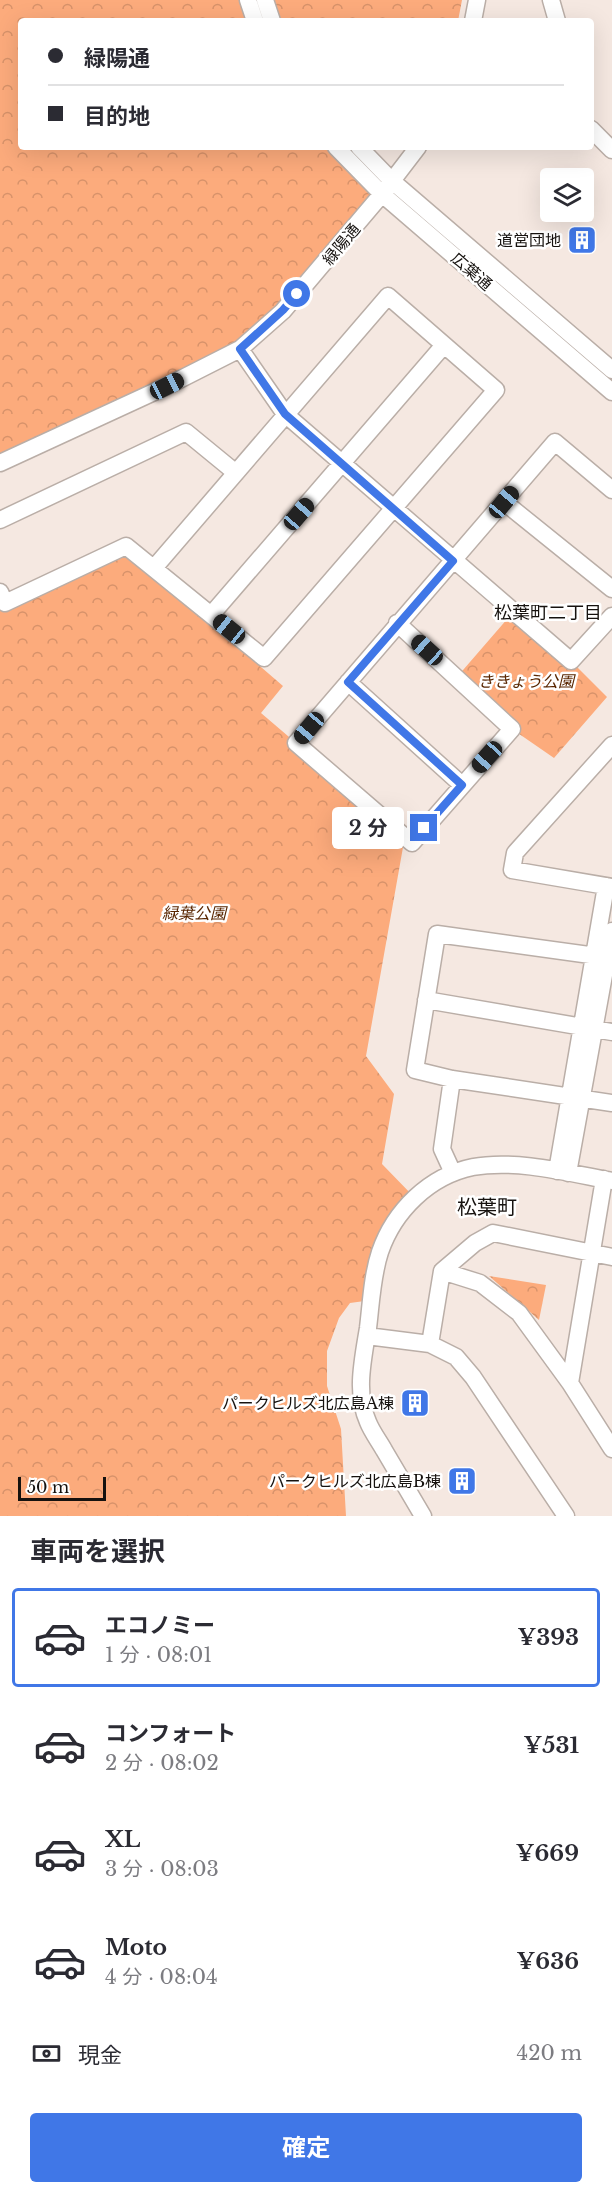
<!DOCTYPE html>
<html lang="ja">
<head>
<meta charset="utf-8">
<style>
  :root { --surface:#fff; --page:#f7f7f7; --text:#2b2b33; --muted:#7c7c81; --line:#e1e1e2; --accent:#4077e7 }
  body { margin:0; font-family:"Libre Baskerville","Noto Sans JP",serif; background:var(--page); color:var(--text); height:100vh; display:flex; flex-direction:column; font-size:22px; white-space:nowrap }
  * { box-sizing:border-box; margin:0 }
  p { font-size:20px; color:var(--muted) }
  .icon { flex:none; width:33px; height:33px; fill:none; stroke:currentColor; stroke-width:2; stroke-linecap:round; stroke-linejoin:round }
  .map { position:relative; height:1516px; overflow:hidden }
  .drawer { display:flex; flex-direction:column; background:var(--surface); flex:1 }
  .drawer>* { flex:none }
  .banner { position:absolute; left:18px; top:18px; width:576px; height:132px; border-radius:6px; box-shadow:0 6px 24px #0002; display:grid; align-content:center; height:132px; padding:0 30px; background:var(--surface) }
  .controls { position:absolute; left:540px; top:168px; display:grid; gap:12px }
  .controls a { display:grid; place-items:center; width:54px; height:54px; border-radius:6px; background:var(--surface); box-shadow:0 6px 24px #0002; font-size:30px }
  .scale { position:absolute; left:18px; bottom:15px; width:88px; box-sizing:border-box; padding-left:6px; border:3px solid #16120f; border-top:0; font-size:16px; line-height:21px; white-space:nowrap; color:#16120f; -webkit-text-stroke:4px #fff; paint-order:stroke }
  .end { position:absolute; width:27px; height:27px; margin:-14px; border:8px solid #4077e7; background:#fff; box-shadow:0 0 0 3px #fff }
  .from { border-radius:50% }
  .bubble { position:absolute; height:42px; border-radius:6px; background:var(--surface); box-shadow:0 6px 24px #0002; font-size:20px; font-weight:700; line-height:42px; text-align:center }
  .car { position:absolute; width:18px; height:36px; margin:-18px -9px; border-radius:8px; box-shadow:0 0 4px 2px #0007; background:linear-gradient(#222 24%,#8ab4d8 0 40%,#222 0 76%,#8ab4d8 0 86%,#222 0) }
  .banner b { display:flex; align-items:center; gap:21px; height:57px; font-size:22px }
  .banner b+b { border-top:2px solid var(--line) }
  .banner i { width:15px; height:15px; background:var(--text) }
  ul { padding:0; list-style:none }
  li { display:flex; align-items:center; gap:18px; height:99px; margin:0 12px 9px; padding:0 18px; border:3px solid transparent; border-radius:6px }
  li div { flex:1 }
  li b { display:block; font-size:22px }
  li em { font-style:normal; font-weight:700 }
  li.active { border-color:var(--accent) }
  li>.icon { width:54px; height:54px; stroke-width:1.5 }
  h2 { padding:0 30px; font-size:27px; line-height:72px }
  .pay { display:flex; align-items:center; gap:15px; height:66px; padding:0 30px; font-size:22px }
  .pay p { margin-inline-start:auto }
  .action { display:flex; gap:12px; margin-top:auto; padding:12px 30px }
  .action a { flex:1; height:69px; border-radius:6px; background:var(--accent); color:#fff; font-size:24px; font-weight:700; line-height:69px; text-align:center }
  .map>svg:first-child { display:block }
  .forest { fill:url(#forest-crowns) }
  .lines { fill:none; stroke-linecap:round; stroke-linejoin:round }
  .minor-casing { stroke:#baaea7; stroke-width:19 }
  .minor { stroke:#fff; stroke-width:16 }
  .route { stroke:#4077e7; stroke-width:8 }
  .labels { text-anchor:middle; stroke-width:5; stroke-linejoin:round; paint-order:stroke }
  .poi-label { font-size:16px; fill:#16120f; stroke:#fff; text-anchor:end }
  .street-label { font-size:16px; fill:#16120f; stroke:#fff }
  .park-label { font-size:16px; font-style:italic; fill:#592601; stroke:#fff }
  .neighbourhood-label { font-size:18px; fill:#16120f; stroke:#fff }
  .quarter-label { font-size:20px; fill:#16120f; stroke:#fff }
</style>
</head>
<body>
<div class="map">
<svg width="612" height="1516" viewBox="0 0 612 1516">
  <defs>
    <pattern id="forest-crowns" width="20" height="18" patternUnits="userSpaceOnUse" patternTransform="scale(1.5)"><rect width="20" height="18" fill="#fcab7c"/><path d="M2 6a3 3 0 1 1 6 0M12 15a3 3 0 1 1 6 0" fill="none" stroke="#d7926a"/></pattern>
  </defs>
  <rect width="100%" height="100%" fill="#f5e8e1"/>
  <!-- forest -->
  <path class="forest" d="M0,0H248L255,21H21V147H336L382,194L240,349L0,463Z
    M274,0H462L458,21H281Z
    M130,554L283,686L261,713L405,836L366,1056L394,1094L382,1164L415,1198L403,1210L372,1300L350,1303L339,1318L327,1351V1386L341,1429L346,1516H0V601L4,608Z
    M514,611L571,661L607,697L554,758L512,729L457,677Z
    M489,1276L546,1285L539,1320Z"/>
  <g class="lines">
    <!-- minor casing -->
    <g class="minor-casing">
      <path id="minor" d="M248,0L255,21
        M265,0L272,21
        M551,0L557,21
        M473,21L477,0
        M591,129L612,150
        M336,147L382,194L612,392
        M359,147L392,181L612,370
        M240,349L285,414L571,661L612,616
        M0,463L167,386L240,349L283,311L382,194L418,147
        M504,502L612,589
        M0,520L186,432L236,473
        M0,592L5,603L126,546L264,658L496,390L388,296L154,568
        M211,615L444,345
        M397,623L512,729L412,843L296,743L555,442L612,490
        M348,682L462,785
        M612,745L515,853L512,870L612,887
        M612,958L437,934L415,1070L452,1079L612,1103
        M426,1000L612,1032
        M452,1079L442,1149L453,1173
        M557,1171L606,886
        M568,1173L612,931
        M442,1271L480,1283L519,1313L570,1383L612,1449
        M367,1336L430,1344L456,1357L473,1377L566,1516
        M430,1344L442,1271L475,1243L493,1233L612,1257
        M570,1383L604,1179
        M423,1516C410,1494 397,1472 384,1450C379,1441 372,1432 368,1422C355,1393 363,1359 368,1328C371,1304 372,1276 380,1252C394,1211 429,1176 473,1167C516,1159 569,1173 612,1181"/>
    </g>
    <!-- minor -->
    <use href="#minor" class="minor"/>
  </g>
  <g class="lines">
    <!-- route -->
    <path class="route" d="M297,294L283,310L240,349L285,414L453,561L348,682L462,785L424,828"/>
  </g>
  <!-- icons -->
  <defs>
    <g id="building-square" transform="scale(1.5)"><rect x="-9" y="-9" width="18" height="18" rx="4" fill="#4077e7" stroke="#fff"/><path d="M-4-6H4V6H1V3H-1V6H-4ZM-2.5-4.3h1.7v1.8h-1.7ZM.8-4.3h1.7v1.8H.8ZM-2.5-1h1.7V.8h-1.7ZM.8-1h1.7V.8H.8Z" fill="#fff"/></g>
  </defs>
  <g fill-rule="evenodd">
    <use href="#building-square" x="582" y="240"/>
    <use href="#building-square" x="415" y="1403"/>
    <use href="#building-square" x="462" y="1481"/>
  </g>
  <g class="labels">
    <!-- poi labels -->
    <g class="poi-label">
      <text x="561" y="246">道営団地</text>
      <text x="394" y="1409">パークヒルズ北広島A棟</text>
      <text x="441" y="1487">パークヒルズ北広島B棟</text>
    </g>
    <!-- street labels -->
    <g class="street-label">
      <text transform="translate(341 244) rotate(-50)" y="6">緑陽通</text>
      <text transform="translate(472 271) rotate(41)" y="6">広葉通</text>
    </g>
    <!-- park labels -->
    <g class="park-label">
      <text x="526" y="687">ききょう公園</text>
      <text x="194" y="919">緑葉公園</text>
    </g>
    <!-- neighbourhood labels -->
    <g class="neighbourhood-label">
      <text x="548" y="619">松葉町二丁目</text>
    </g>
    <!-- quarter labels -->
    <g class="quarter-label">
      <text x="487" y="1214">松葉町</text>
    </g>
  </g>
</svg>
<div class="controls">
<a><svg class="icon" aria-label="layers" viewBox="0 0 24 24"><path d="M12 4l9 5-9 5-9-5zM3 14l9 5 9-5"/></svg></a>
</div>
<div class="scale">50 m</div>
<i class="end from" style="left:297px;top:294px"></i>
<i class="end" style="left:424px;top:828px"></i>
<div class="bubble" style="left:332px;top:807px;width:72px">2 分</div>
<i class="car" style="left:167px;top:386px;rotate:63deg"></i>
<i class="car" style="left:504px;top:502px;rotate:40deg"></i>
<i class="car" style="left:299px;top:514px;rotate:41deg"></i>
<i class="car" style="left:229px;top:629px;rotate:309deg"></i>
<i class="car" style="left:427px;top:650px;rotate:312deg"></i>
<i class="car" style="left:309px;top:728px;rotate:220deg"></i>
<i class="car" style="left:487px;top:757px;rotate:222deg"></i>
<div class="banner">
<b><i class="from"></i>緑陽通</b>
<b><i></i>目的地</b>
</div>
</div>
<section class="drawer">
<h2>車両を選択</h2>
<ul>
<li class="active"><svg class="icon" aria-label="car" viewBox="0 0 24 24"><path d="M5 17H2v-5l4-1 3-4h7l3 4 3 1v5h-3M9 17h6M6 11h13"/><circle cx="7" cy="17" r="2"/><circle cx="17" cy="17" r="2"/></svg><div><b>エコノミー</b><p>1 分 · 08:01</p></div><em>¥393</em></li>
<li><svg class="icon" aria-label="car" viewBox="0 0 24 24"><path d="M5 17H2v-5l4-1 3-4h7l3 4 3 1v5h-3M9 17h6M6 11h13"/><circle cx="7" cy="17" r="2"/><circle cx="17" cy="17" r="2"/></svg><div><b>コンフォート</b><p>2 分 · 08:02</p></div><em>¥531</em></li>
<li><svg class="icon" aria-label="car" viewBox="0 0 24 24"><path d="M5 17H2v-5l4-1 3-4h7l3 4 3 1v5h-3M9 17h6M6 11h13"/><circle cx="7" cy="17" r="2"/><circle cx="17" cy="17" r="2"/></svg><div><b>XL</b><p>3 分 · 08:03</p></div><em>¥669</em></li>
<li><svg class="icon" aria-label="car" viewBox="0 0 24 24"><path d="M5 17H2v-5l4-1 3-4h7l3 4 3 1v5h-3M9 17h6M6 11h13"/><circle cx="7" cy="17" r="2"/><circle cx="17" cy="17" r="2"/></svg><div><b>Moto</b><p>4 分 · 08:04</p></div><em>¥636</em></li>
</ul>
<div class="pay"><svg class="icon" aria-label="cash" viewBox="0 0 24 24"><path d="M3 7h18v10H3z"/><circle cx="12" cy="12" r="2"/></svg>現金<p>420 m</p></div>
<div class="action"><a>確定</a></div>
</section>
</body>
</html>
